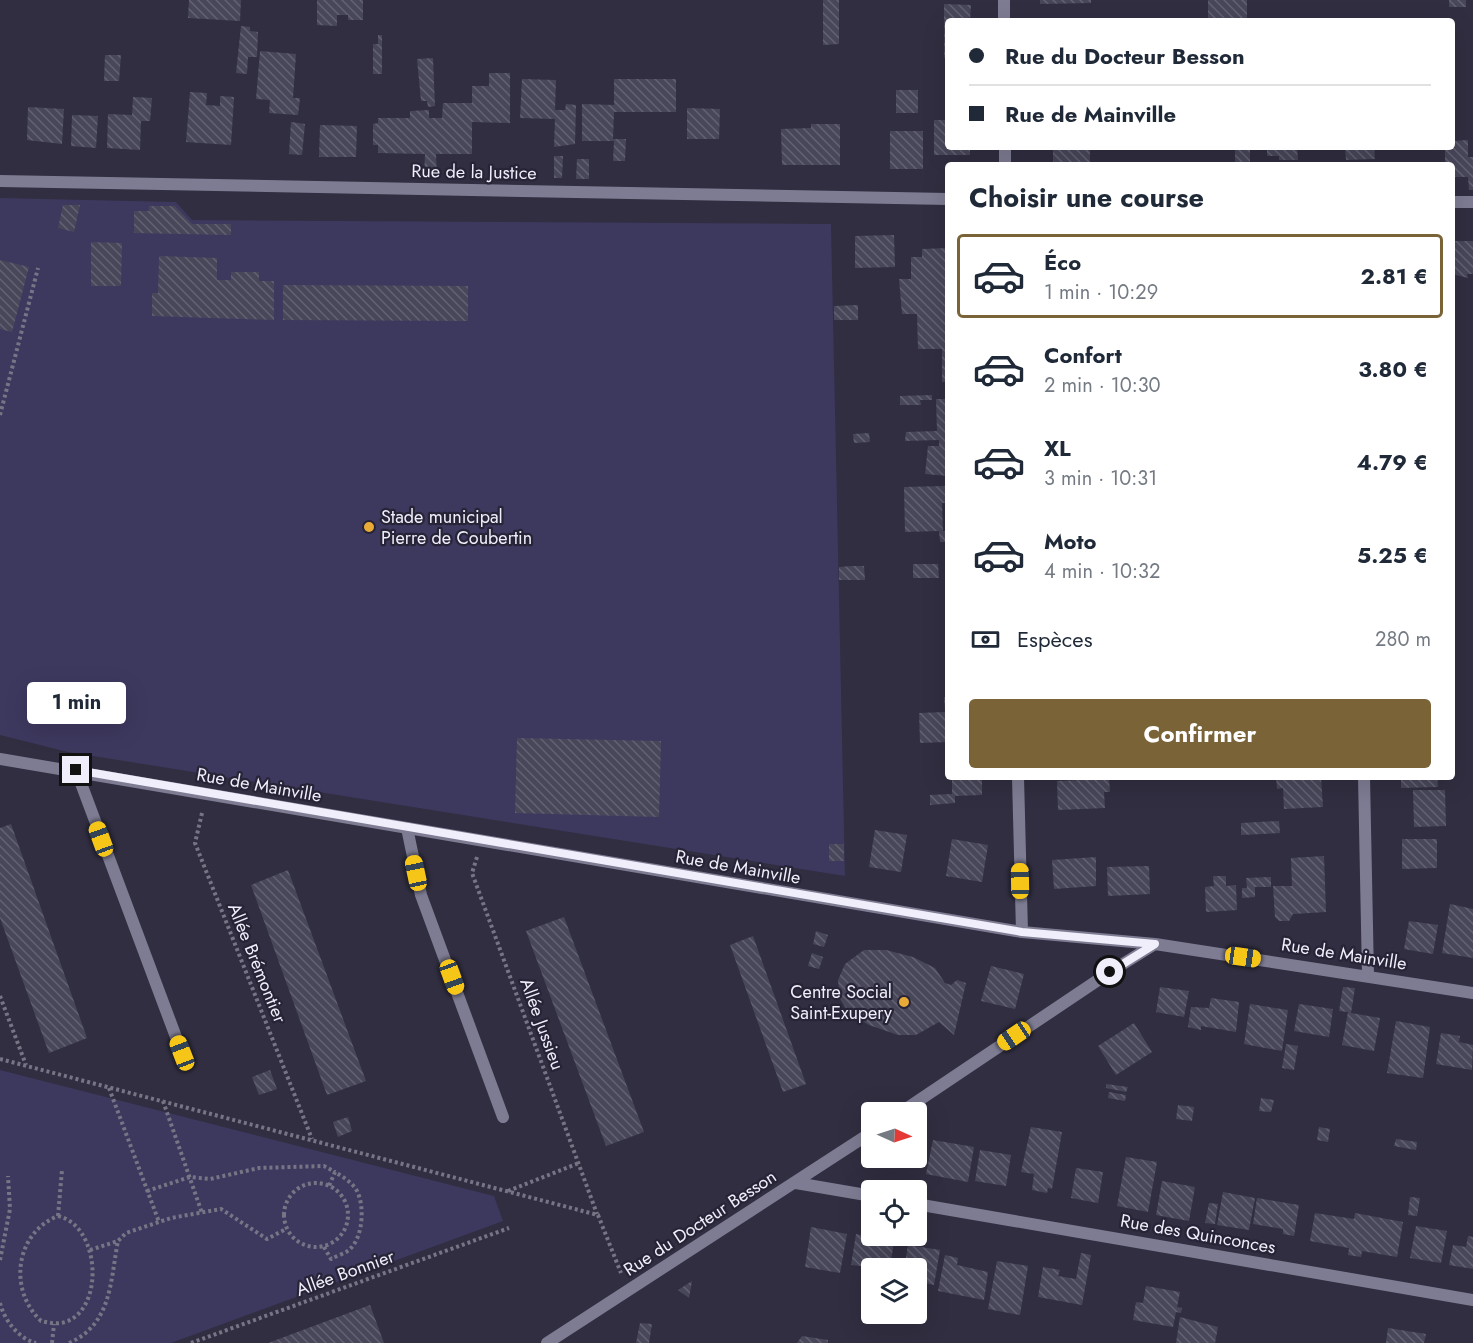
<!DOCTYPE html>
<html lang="fr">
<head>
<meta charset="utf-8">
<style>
  :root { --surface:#fff; --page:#f6f6f7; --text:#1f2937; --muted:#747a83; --line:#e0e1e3; --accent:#7a6437 }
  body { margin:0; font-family:Jost,sans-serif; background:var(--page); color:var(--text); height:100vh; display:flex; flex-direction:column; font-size:22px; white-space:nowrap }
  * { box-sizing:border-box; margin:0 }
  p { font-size:20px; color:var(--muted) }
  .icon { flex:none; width:33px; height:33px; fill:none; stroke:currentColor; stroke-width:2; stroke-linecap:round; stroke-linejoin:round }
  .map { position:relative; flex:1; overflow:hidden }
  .sheet { position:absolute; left:945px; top:162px; width:510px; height:618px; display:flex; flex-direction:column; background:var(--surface); border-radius:6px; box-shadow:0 6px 24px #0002 }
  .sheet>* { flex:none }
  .banner { position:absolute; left:945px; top:18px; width:510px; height:132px; border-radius:6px; box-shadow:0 6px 24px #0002; display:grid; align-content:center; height:132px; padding:0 24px; background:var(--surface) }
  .needle { width:39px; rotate:93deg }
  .controls { position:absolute; left:861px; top:1102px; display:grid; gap:12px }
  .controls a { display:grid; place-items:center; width:66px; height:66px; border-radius:6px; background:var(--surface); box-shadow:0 6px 24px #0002; font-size:30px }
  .end { position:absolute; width:27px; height:27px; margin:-14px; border:8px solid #efeefa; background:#111; box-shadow:0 0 0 3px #111 }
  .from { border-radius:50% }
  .bubble { position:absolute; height:42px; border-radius:6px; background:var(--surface); box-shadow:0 6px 24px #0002; font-size:20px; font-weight:700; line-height:42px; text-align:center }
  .car { position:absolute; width:18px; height:36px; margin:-18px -9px; border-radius:8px; box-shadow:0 0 4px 2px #0007; background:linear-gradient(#f5c518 24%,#345 0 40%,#f5c518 0 76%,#345 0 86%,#f5c518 0) }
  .banner b { display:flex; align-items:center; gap:21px; height:57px; font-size:22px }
  .banner b+b { border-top:2px solid var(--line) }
  .banner i { width:15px; height:15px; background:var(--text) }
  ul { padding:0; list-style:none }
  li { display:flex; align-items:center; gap:18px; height:84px; margin:0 12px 9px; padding:0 12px; border:3px solid transparent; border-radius:6px }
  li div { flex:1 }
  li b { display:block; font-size:22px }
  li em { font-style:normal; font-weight:700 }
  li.active { border-color:var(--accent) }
  li>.icon { width:54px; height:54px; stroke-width:1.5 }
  h2 { padding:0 24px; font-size:27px; line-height:72px }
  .pay { display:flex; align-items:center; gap:15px; height:66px; padding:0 24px; font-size:22px }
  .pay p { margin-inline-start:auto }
  .button { display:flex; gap:12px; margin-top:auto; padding:12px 24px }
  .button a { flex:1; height:69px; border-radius:6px; background:var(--accent); color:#fff; font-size:24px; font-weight:700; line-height:69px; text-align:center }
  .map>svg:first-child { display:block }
  .green { fill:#3d385e }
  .building { fill:url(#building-back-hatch) }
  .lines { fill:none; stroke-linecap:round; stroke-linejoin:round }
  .path { stroke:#777585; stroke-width:4; stroke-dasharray:3 3; stroke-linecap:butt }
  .lane { stroke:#7e7c93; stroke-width:12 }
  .street { stroke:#7e7c93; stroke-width:12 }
  .route { stroke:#efeefa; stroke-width:8 }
  .poi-dot { fill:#e9ab38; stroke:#262436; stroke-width:2 }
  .labels { text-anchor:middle; stroke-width:4.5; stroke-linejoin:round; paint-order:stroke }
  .street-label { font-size:18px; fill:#efeefa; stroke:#262436 }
  .poi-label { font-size:18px; fill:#efeefa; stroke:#262436; text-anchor:start }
</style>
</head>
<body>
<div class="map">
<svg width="1473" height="1343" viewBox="0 0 1473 1343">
  <defs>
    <pattern id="building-back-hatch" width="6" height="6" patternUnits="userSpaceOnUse" patternTransform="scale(1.5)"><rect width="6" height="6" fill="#48475a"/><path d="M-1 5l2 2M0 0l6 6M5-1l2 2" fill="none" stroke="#636273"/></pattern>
  </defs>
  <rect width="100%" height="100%" fill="#302e40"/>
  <!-- green -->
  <path class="green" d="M0,198L176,202L192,220L831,224L845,876L68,752L0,735Z
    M0,1070L494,1196L503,1221L171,1343H0Z"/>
  <!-- building -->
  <path class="building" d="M189,0H241L240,21L188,18Z
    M317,0H363V20H348V15H337V26L317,25Z
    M823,0H839V44L823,45Z
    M1040,0H1091V3L1040,4Z
    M1208,0H1247V21H1208Z
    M1449,0H1466V7H1449Z
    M944,4L971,5L970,21H948V58H944Z
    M241,26L250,27V31L258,32L257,57H248L247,74L236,73Z
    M378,35H382V74H373V44H378Z
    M260,51L296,54L293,98H300L298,115L269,113L270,100L256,99Z
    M105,55H121L119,81H104Z
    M433,58L435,106L428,107L427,101H421L417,59Z
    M489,73H510V123L472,122V154H436L437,177H424L425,154L378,153V145H373V124L378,123V118H410V111L429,110V118H442L443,103H472V86H489Z
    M522,79L556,80L555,110H565L566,104L576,105L575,144L554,147L555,119L520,118Z
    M614,79H676V112H614L613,139H626L625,161H613L614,141H582V104L614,105Z
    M896,90H918V113H896Z
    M190,92L207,93L206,105L220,106V96L234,97L231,145L186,142Z
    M133,97L152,98L150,121H141L140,150L107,148L108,114L132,115Z
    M28,107L64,109L62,144L27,140Z
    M687,108L720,109L719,139H687Z
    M72,115L98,116L96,148L71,146Z
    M934,120H948V147H970V155H934Z
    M291,122L305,124L302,155L289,154Z
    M811,124H840V165H782L781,129L811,128Z
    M320,125L357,126L356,157H319Z
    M890,131H923V169H890Z
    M1468,140V157H1473V190H1469L1468,177H1452V165H1445V147H1452V141Z
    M1053,147H1090V165H1053Z
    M1235,147H1250V165H1235Z
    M1267,147H1297L1298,160H1279V156H1267Z
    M1332,147H1374L1375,159L1346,160L1345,149H1332Z
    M554,156H563L562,178H554Z
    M577,159H589V179H576Z
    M63,205H80L74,232L58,228Z
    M149,206H175L192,224H231V235L134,233V211H149Z
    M894,235L895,267L855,268V236Z
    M1452,241H1473V274H1467L1468,278L1452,274Z
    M91,242L122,243L121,286H91Z
    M948,248V382H942V349H918L917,314H902L899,279H911V257H922V249Z
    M159,256L217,258V280H231V272H259V281H274V320L152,316V293H158Z
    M0,260L29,267L12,332L0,329Z
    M283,285L468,286V321L283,320Z
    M858,305V320H834V306Z
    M932,395V400H920L921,405H900V396Z
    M936,399H948V476L925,474L928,446H939V440L905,441L906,432L937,431Z
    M869,433L870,442L854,443L853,434Z
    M945,486L946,503H942L943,531H948V542H940L939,531L905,532L904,487Z
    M913,564H938L939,578H913Z
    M852,566H864L865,580H839V567Z
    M944,697H948V742L920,743L919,713L945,712Z
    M517,738L661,741L659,817L515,813Z
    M952,777H982V795L955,796V803L930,805V795L952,794Z
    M1276,777H1321L1323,807L1284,809L1283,788L1277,789Z
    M1401,777H1437L1438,787L1401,788Z
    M1109,779L1110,792H1104L1105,808L1058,810L1057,781Z
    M1413,790H1445L1446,826L1414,827Z
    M1279,821L1280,833L1241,835V823Z
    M11,824L87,1038L49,1053L0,918V828Z
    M875,830L907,835L901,872L869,867Z
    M952,839L988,845L982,882L946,876Z
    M1402,839H1437V868L1402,869Z
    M829,844H844V861H829Z
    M1324,856L1326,912L1293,914L1289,921H1279L1275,917L1273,886H1292L1291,858Z
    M1096,857V886L1054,889L1052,860Z
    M1149,866L1150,894L1108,896L1107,867Z
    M288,870L366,1081L327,1095L251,885Z
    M1213,876H1226V886L1236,885L1237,910L1206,912L1205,887L1214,886Z
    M1271,877V887H1255V897L1242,898V888H1247L1246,878Z
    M1450,904L1473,909V958L1442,953Z
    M564,917L644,1132L606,1146L526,931Z
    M1409,921L1438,925L1433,954L1404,949Z
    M816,931L828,935L824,947L813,944Z
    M753,936L806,1084L783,1092L730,945Z
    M864,950H886L913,957L935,968L945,983L951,985L957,980L966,983L954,1035L939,1022L916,1035H898L869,1025L849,1013L840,999L838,980L845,964Z
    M812,953L823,957L819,969L808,966Z
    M991,966L1024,974L1015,1009L981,1001Z
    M1160,987L1189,991L1184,1017L1156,1012Z
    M1343,987L1355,988L1351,1013L1380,1018L1374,1051L1342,1045L1348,1012L1339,1011Z
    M1211,998L1239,1002L1236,1032L1201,1026V1030L1188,1027L1191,1007L1209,1008Z
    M1250,1004L1288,1010L1282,1051L1244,1044Z
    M1299,1004L1333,1009L1329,1037L1294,1031Z
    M1396,1021L1430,1027L1423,1078L1387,1073Z
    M1134,1023L1152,1052L1116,1075L1098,1046Z
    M1441,1033L1460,1036L1459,1042L1473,1045L1472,1070L1436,1064Z
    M1286,1044L1298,1046L1294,1070L1282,1068Z
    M270,1070L277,1089L259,1095L252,1077Z
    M1106,1084L1128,1087L1126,1092L1106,1088Z
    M1109,1092L1126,1095L1125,1101L1108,1098Z
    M1261,1098L1274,1100L1271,1112L1259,1111Z
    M1178,1105L1194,1107L1192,1121L1176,1119Z
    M348,1117L352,1131L338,1137L333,1122Z
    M1031,1127L1062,1132L1052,1189L1048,1188L1047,1193L1032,1190L1034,1174L1021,1172Z
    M1319,1127L1330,1129L1328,1142L1317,1140Z
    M1396,1139L1417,1142L1416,1150L1394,1146Z
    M933,1140L974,1147L968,1182L926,1174Z
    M980,1150L1011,1155L1006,1186L975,1181Z
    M1126,1157L1157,1162L1148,1212L1117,1206Z
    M1076,1168L1103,1172L1098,1203L1071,1198Z
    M1162,1181L1195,1187L1189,1221L1156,1215Z
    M1223,1192L1255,1198L1249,1230L1217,1225Z
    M1410,1197L1420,1198L1417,1216L1408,1215Z
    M1257,1198L1299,1205L1294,1236L1283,1234V1229L1253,1224Z
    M1209,1203L1218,1204L1215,1224L1205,1223Z
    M1315,1213L1354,1219L1355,1213L1403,1222L1397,1257L1362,1251L1361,1257L1348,1255L1349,1248L1310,1241Z
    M1416,1226L1447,1231L1441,1263L1410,1258Z
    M811,1227L847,1234L840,1273L805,1267Z
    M856,1234L894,1241L890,1269L851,1265Z
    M1468,1236L1473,1237V1269L1449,1265L1453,1245L1466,1247Z
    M908,1245L940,1250L934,1285L916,1281V1269H904Z
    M1081,1253L1091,1255L1082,1305L1038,1297L1043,1267L1060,1270L1058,1276L1076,1279Z
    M945,1255L958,1258L957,1265L988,1272L984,1300L938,1291Z
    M997,1261L1028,1266L1020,1315L988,1309Z
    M692,1281L689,1298L678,1290Z
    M1146,1286L1180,1292L1177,1307L1182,1308L1181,1313L1176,1312L1173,1327L1133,1320L1136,1302L1143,1303Z
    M370,1305L384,1343H268Z
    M1180,1317L1218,1327L1215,1343H1176Z
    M640,1323L652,1324L649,1343H636Z
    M1388,1328L1426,1334L1424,1343H1386Z
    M802,1336L828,1340V1343H797Z"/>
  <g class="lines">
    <!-- path -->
    <path class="path" d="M0,415L38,268
      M202,813L195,843L312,1139
      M477,857L472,873L597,1214
      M0,996L26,1065
      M0,1059L598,1215L621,1273
      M109,1088L159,1222
      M163,1101L202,1213
      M284 1215a32 32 0 1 1 64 0a32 32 0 1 1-64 0Z
      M147,1191L190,1177L210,1179L259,1168L324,1166L335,1172
      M508,1191L579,1163
      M58,1216C99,1225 105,1305 68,1321C59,1325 50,1323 41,1321C8,1290 15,1233 58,1216Z
      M58,1216L62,1170
      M324,1247L331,1259C336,1256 344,1254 349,1250C363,1238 365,1207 357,1191C352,1182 343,1177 335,1172L329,1186
      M90,1250L118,1241L126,1233L171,1218L221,1209L267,1239L286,1229
      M0,1260L10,1209L8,1176
      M0,1303C4,1320 19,1339 36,1343
      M52,1343L54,1324
      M69,1343C112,1324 110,1282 118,1241
      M191,1343L509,1228"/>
    <!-- lane -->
    <path class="lane" d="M76,770L182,1053
      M407,828L421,895L503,1117"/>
    <!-- street -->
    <path class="street" d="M1004,0V21
      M1005,147V165
      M0,181L948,199
      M1452,202H1473
      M0,759L1022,932L1155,944L1473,993
      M1018,777L1022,932
      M1364,777L1368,976
      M900,1113L1110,972L1155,944
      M796,1183L872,1196
      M916,1204L1473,1300
      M547,1343L872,1132"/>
  </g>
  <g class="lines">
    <!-- route -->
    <path class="route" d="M76,770L1022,932L1155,944L1110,972"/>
  </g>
  <!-- markers -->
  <g class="poi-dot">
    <circle cx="369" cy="527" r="6"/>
    <circle cx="904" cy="1002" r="6"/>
  </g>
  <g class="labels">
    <!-- street labels -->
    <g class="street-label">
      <text transform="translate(474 172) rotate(1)" y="6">Rue de la Justice</text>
      <text transform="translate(259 785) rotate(10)" y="6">Rue de Mainville</text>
      <text transform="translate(738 867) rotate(10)" y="6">Rue de Mainville</text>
      <text transform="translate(1344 954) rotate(9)" y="6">Rue de Mainville</text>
      <text transform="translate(257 963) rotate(68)" y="6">Allée Brémontier</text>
      <text transform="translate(542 1024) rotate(70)" y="6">Allée Jussieu</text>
      <text transform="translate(700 1223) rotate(-33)" y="6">Rue du Docteur Besson</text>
      <text transform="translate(1198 1234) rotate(10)" y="6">Rue des Quinconces</text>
      <text transform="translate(345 1273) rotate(-20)" y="6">Allée Bonnier</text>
    </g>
    <!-- poi labels -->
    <g class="poi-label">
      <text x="381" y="523">Stade municipal<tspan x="381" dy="21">Pierre de Coubertin</tspan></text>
      <text x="892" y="998" text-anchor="end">Centre Social<tspan x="892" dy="21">Saint-Exupery</tspan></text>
    </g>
  </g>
</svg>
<div class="controls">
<a><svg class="needle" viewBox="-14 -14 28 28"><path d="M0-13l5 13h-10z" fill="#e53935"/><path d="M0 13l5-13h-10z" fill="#747a83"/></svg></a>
<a><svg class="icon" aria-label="locate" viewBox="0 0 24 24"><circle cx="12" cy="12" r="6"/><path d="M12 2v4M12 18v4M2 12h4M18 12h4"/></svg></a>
<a><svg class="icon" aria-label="layers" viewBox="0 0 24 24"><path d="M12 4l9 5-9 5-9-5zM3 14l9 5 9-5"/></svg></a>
</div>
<i class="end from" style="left:1110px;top:972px"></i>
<i class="end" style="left:76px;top:770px"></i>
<div class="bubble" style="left:27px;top:682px;width:99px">1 min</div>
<i class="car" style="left:101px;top:839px;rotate:340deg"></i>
<i class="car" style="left:416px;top:873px;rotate:348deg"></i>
<i class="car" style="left:1020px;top:881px;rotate:359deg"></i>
<i class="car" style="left:1243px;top:957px;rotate:98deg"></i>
<i class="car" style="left:452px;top:977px;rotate:160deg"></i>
<i class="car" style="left:1014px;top:1036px;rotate:236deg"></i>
<i class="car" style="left:182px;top:1053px;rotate:339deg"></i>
<div class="banner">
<b><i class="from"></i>Rue du Docteur Besson</b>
<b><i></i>Rue de Mainville</b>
</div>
<section class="sheet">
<h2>Choisir une course</h2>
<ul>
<li class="active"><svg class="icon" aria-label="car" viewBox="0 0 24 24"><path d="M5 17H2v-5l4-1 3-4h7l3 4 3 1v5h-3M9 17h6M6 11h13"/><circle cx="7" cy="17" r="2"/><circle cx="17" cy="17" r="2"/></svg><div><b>Éco</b><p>1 min · 10:29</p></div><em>2.81 €</em></li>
<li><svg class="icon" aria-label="car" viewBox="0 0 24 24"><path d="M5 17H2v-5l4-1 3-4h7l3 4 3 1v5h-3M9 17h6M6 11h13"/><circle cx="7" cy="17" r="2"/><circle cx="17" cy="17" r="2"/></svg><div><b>Confort</b><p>2 min · 10:30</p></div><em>3.80 €</em></li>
<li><svg class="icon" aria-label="car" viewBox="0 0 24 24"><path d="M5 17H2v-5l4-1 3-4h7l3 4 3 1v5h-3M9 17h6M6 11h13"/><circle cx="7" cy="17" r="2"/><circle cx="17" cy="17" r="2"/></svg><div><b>XL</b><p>3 min · 10:31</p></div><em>4.79 €</em></li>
<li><svg class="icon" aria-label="car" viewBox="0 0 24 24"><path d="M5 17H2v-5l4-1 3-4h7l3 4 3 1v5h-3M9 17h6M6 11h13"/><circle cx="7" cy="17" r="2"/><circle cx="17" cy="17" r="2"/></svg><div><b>Moto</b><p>4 min · 10:32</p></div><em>5.25 €</em></li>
</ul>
<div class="pay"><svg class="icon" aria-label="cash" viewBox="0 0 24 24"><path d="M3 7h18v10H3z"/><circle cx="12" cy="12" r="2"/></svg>Espèces<p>280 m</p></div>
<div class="button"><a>Confirmer</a></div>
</section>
</div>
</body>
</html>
